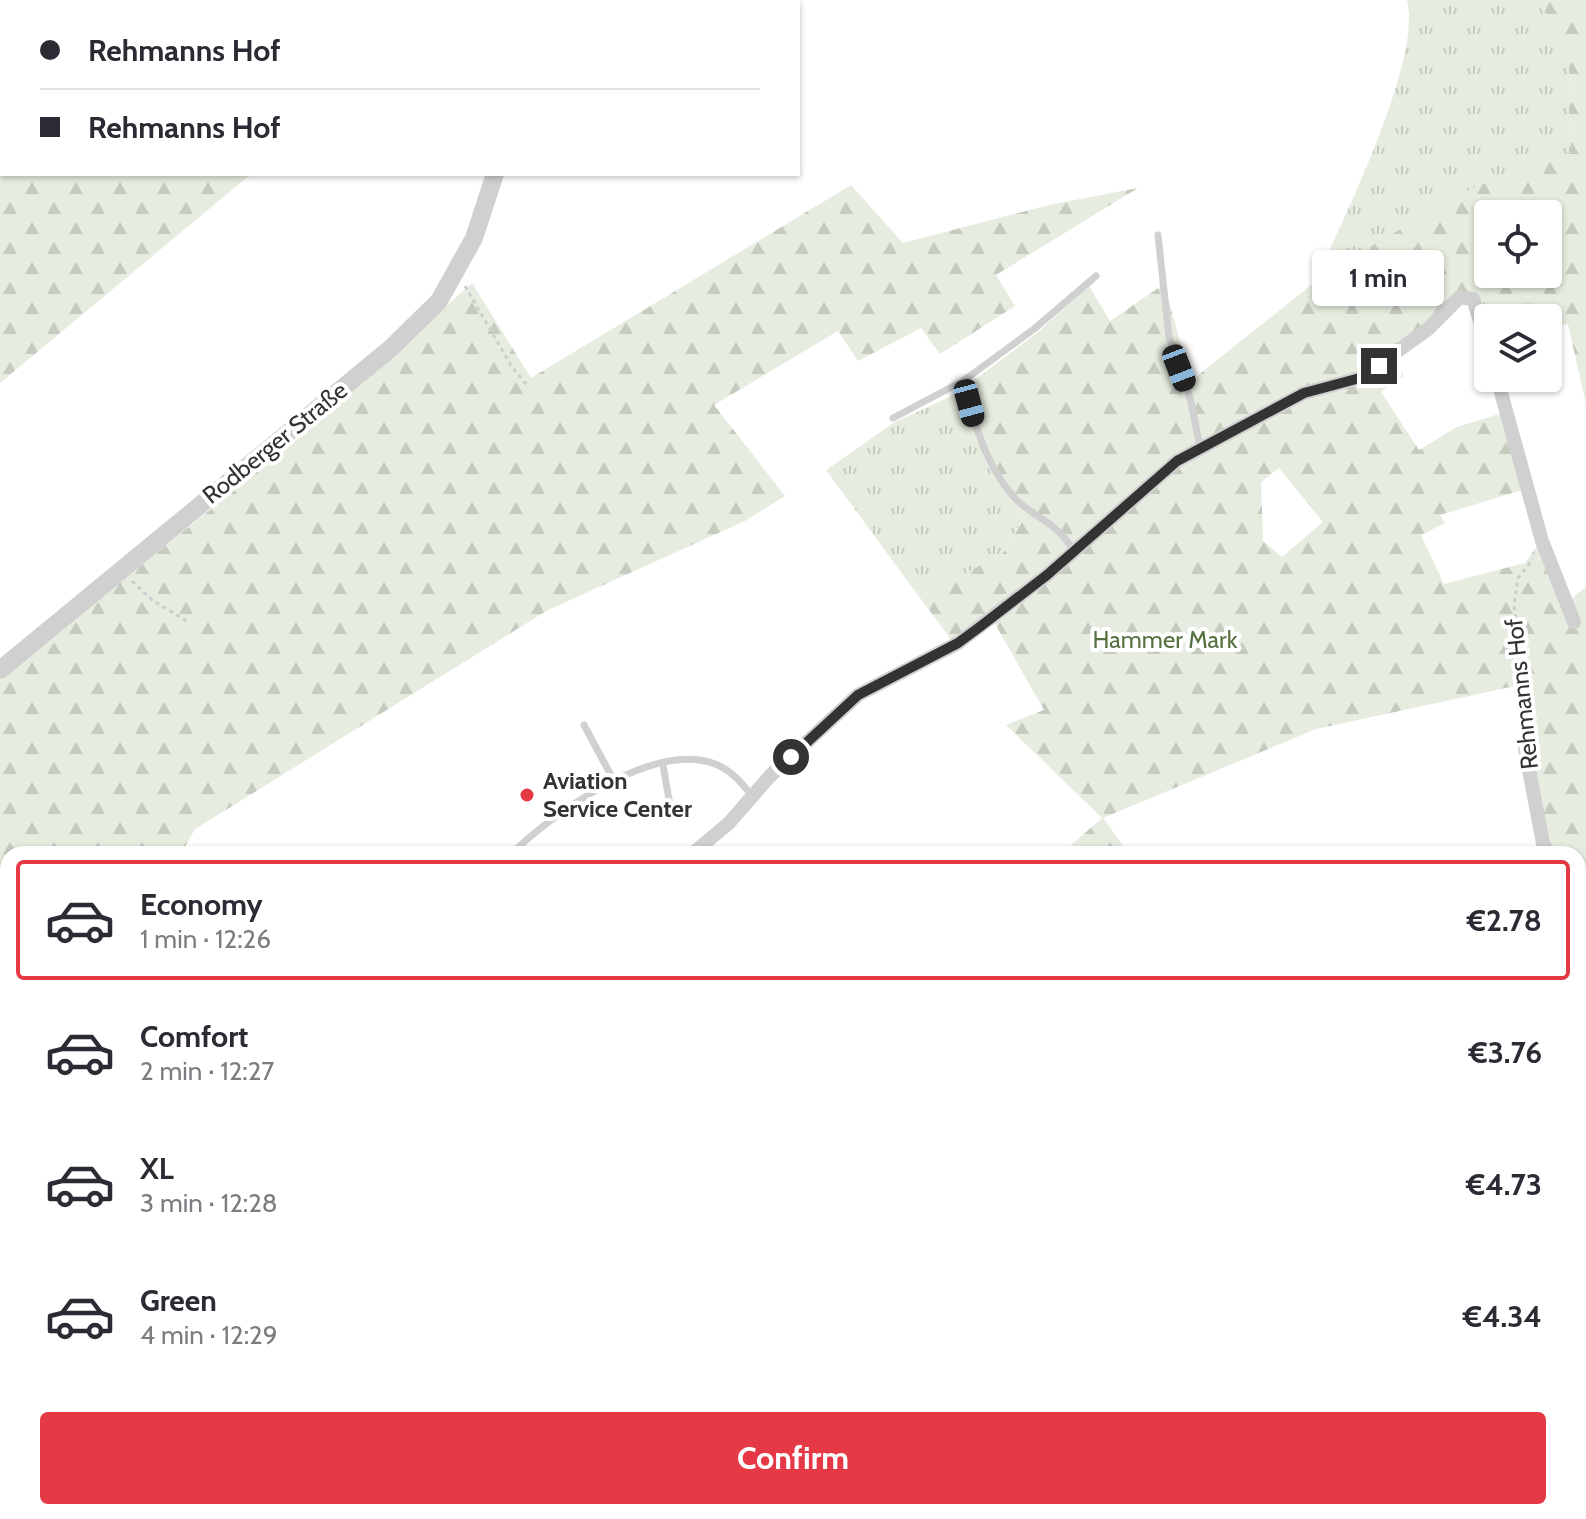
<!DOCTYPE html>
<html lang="en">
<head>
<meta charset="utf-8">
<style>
  :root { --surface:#fff; --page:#f7f7f7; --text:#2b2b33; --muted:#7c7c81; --line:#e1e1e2; --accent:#e63946 }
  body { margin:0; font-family:Cabin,sans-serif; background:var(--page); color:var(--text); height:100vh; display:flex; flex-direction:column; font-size:30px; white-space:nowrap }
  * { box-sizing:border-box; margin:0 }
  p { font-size:26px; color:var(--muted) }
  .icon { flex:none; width:44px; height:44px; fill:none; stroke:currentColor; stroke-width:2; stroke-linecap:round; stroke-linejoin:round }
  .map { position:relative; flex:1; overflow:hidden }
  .side { position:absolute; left:0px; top:846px; width:1586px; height:674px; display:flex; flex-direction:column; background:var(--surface); border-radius:24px 24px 0 0; box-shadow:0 2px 6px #0004 }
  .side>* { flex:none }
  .banner { position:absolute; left:0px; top:0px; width:800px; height:176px; box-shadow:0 2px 6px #0004; display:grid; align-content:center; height:176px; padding:0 40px; background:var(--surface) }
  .tools { position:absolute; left:1474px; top:200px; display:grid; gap:16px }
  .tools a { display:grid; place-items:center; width:88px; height:88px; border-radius:8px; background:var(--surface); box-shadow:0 2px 6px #0004; font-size:40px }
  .end { position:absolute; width:36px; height:36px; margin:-18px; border:10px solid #333; background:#fff; box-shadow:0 0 0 4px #fff }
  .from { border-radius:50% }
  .bubble { position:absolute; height:56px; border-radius:8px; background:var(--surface); box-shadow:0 2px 6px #0004; font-size:26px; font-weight:700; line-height:56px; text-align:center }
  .car { position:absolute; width:24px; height:48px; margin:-24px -12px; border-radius:10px; box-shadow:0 0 6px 2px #0007; background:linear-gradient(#222 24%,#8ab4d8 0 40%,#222 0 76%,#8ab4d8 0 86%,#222 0) }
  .banner b { display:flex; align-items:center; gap:28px; height:76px; font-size:30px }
  .banner b+b { border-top:2px solid var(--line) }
  .banner i { width:20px; height:20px; background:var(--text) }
  ul { padding:14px 0 0; list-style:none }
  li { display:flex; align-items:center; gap:24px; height:120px; margin:0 16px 12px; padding:0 24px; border:4px solid transparent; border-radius:8px }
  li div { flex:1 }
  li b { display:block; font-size:30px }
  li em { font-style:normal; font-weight:700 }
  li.current { border-color:var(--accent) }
  li>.icon { width:72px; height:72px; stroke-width:1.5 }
  .button { display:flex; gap:16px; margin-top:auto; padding:16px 40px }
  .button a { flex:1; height:92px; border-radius:8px; background:var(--accent); color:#fff; font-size:32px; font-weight:700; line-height:92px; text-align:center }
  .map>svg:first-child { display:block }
  .grass { fill:url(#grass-tufts) }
  .forest { fill:url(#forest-firs); fill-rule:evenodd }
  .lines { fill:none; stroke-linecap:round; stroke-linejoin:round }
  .stream { stroke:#cfe2ee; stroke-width:5 }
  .path { stroke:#cdcdcd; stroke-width:3; stroke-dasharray:4 4; stroke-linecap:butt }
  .service { stroke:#d0d0d0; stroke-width:7 }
  .minor { stroke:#d0d0d0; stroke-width:14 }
  .tertiary { stroke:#d0d0d0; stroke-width:18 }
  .secondary { stroke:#bdbdbd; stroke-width:20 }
  .route { stroke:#333; stroke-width:10 }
  .poi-dot { fill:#e63946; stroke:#fff; stroke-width:3 }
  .labels { text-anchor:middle; stroke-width:8; stroke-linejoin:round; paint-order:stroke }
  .street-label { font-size:24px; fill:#333; stroke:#fff }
  .park-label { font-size:24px; fill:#56703f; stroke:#fff }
  .poi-label { font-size:24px; font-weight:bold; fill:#333; stroke:#fff; text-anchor:start }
</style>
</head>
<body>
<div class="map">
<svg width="1586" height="1519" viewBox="0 0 1586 1519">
  <defs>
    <pattern id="grass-tufts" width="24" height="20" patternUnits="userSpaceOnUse" patternTransform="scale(2)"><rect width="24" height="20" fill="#e6ecdf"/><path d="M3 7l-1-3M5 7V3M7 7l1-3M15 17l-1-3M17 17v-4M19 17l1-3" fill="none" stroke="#c6cbc0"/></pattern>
    <pattern id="forest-firs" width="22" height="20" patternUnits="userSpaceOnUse" patternTransform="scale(2)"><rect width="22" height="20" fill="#e6ecdf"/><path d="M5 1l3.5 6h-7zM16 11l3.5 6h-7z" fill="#c6cbc0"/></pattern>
  </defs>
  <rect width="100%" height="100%" fill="#fff"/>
  <!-- grass -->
  <path class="grass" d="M1407,0H1540L1569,63L1571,152L1475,187L1315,282C1342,222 1423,59 1407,0Z
    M956,394L995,482L1025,515L1003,553L920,598L826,470L895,422Z
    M8,1161V1336L0,1335V1162Z
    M1578,1265L1586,1273V1334L1578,1340Z
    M70,1512H248L252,1519H69Z
    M463,1512H738L737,1519H467Z
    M1390,1512H1536L1532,1519H1381Z"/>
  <!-- forest -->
  <path class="forest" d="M0,0H382L2,2V174H251L0,383Z
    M1540,0H1586V404L1568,324L1548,327V318H1488V362L1467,301L1457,303L1394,360L1404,376L1381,392L1419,450L1457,427L1502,413L1545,537L1571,599L1586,587V1272L1578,1264V854H1547L1538,815L1520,685L1316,729L1103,818L1129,854H1061L1102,818L1006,725L1044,710L990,615L954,643L920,598L1003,553L1025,516L995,482L956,394L1037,333L1089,286L1110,321L1164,284L1191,381L1315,282L1357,254L1475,187L1571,152L1569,63ZM1488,214H1548V274H1488ZM1279,468L1323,522L1282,557L1263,541L1261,482ZM1526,489L1540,542L1525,563L1444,584L1421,535L1445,523L1440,515Z
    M851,185L903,243L1049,205L1138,188L996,275L1015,306L940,354L921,328L858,361L838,331L714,405L785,496L745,521L548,610L195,829L181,854H8V1005L0,1008V679L303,435L472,283L531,378Z
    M1586,1355V1519H1532L1536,1512H1578V1361Z
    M248,1512H463L467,1519H252Z"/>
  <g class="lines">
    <!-- stream -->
    <path class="stream" d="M1578,1487L1586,1457
      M1565,1519L1568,1512"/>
    <!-- path -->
    <path class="path" d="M465,286L512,367L527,385
      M132,581L152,600L190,623
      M1524,737L1516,681L1520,656L1514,606L1518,578L1533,559"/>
    <!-- service -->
    <path class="service" d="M1158,235L1169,337L1190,398L1200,446
      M893,418L963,381
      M1073,550C1057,523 1039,520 1018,501C987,471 974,421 963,381L1034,329L1096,276
      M584,725L613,779
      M663,765L671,811
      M511,854C552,814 654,740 715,764C731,770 742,783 752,796
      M853,1519V1512"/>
    <!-- minor -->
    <path class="minor" d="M1497,378L1542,541L1574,622
      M1525,749L1545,854
      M692,854L729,823L769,777L858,695L958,643L1047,575L1177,461L1304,393L1360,378L1428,329L1460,297L1473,299L1488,345
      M0,1153L8,1152
      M0,1382L8,1383
      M1284,1519L1287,1512"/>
    <!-- tertiary -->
    <path class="tertiary" d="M548,2L549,0
      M0,670L391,348L439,301L474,238L495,174"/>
    <!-- secondary -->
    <path class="secondary" d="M1578,1346L1586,1340
      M0,1404L8,1405
      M959,1512L1009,1519
      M1366,1519L1375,1512"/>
  </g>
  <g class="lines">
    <!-- route -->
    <path class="route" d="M791,757L858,695L958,643L981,626L1047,575L1177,461L1304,393L1360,378L1379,366"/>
  </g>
  <!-- markers -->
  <circle class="poi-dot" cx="527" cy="795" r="8"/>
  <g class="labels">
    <!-- street labels -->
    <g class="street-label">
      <text transform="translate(275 443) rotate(-39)" y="8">Rodberger Straße</text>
      <text transform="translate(1522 694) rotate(-96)" y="8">Rehmanns Hof</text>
    </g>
    <!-- park labels -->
    <g class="park-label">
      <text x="1165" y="648">Hammer Mark</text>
    </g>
    <!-- poi labels -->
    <g class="poi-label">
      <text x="543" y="789">Aviation<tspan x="543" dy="28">Service Center</tspan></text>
    </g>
  </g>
</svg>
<div class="tools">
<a><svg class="icon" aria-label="locate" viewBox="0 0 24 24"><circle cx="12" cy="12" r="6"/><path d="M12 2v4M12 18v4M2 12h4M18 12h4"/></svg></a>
<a><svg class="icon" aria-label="layers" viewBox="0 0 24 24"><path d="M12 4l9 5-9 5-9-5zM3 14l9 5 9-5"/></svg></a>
</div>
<i class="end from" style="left:791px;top:757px"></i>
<i class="end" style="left:1379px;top:366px"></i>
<div class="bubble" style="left:1312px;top:250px;width:132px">1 min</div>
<i class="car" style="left:1179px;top:368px;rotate:159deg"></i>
<i class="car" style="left:969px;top:403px;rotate:165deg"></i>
<div class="banner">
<b><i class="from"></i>Rehmanns Hof</b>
<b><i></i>Rehmanns Hof</b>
</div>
<section class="side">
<ul>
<li class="current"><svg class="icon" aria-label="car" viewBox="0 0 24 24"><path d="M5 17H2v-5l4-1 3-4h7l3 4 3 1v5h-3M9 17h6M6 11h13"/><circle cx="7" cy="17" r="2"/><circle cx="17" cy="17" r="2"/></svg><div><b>Economy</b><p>1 min · 12:26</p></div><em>€2.78</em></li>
<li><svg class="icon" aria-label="car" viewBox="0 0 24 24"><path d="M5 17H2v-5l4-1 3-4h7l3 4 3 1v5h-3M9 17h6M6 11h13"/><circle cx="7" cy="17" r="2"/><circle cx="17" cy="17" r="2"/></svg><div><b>Comfort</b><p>2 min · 12:27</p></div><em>€3.76</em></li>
<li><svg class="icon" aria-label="car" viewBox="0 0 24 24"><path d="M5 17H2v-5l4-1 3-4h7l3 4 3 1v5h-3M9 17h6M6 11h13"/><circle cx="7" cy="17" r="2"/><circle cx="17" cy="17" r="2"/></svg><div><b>XL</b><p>3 min · 12:28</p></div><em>€4.73</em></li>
<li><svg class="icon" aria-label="car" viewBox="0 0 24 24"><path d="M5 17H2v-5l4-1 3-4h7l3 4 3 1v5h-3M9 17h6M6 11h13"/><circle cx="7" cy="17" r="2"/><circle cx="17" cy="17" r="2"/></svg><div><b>Green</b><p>4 min · 12:29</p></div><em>€4.34</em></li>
</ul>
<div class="button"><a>Confirm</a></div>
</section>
</div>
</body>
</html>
